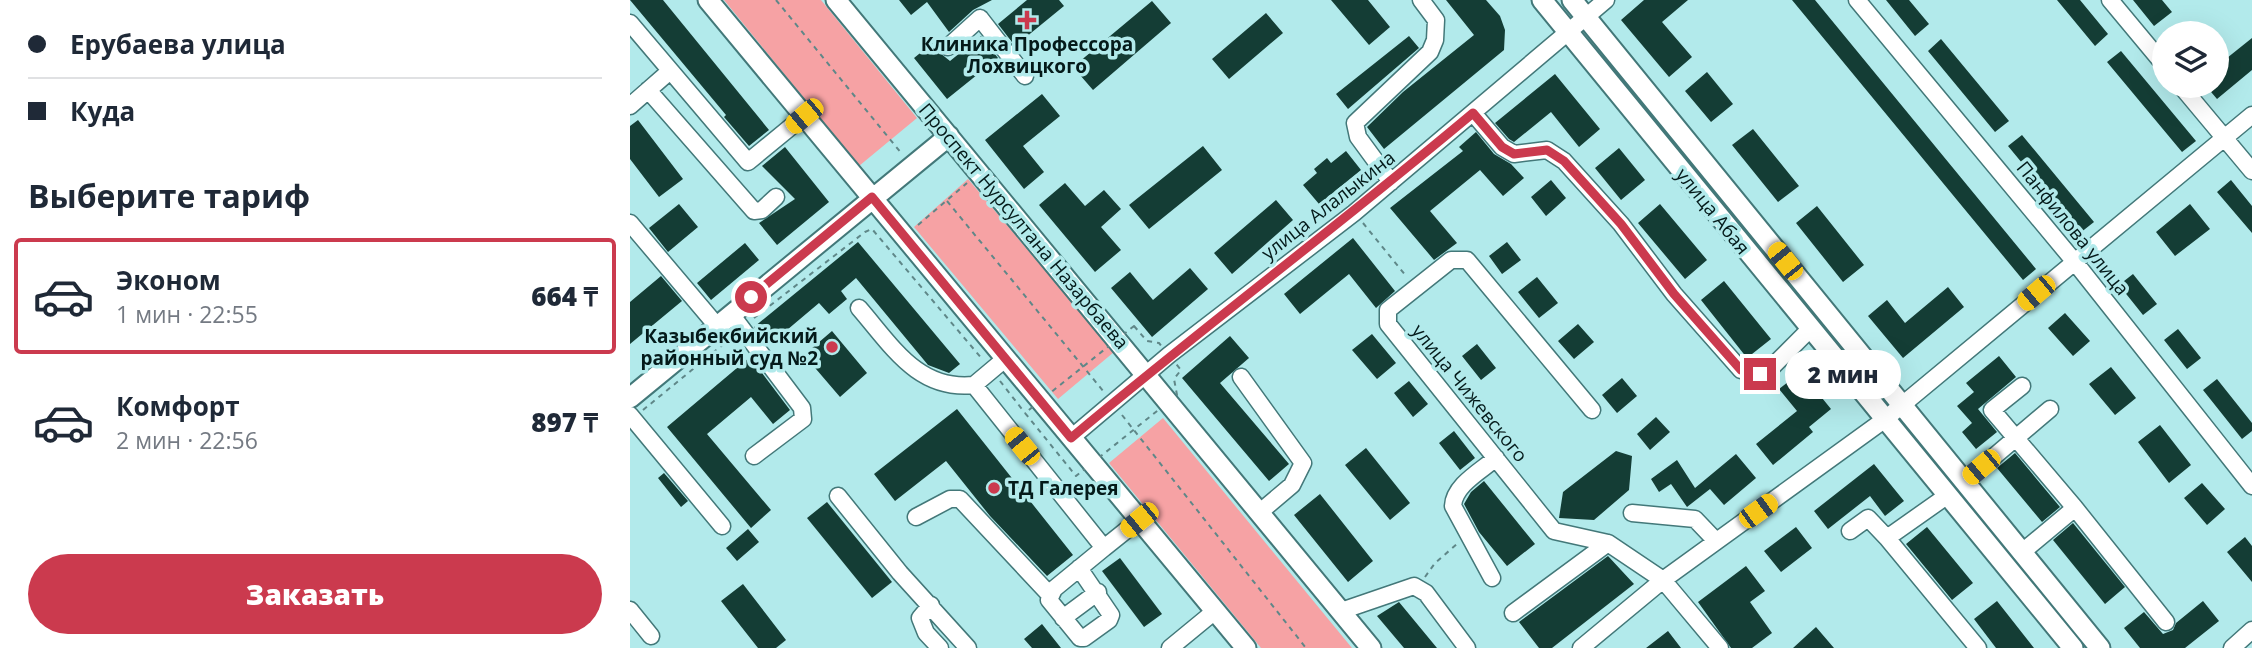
<!DOCTYPE html>
<html lang="ru">
<head>
<meta charset="utf-8">
<style>
  :root { --surface:#fff; --page:#f6f6f7; --text:#1f2937; --muted:#747a83; --line:#e0e1e3; --accent:#cb3a4e }
  body { margin:0; font-family:"Open Sans",sans-serif; background:var(--page); color:var(--text); height:100vh; display:flex; flex-direction:column; font-size:26px; white-space:nowrap }
  * { box-sizing:border-box; margin:0 }
  p { font-size:23px; color:var(--muted) }
  .icon { flex:none; width:38px; height:38px; fill:none; stroke:currentColor; stroke-width:2; stroke-linecap:round; stroke-linejoin:round }
  .map { position:relative; flex:1; overflow:hidden }
  .panel { display:flex; flex-direction:column; background:var(--surface); width:630px }
  .panel>* { flex:none }
  .top-card { display:grid; align-content:center; height:154px; padding:0 28px; background:var(--surface) }
  .buttons { position:absolute; left:1522px; top:21px; display:grid; gap:14px }
  .buttons a { display:grid; place-items:center; width:77px; height:77px; border-radius:50%; background:var(--surface); box-shadow:0 7px 28px #0002; font-size:35px }
  .end { position:absolute; width:32px; height:32px; margin:-16px; border:9px solid #cb3a4e; background:#fff; box-shadow:0 0 0 4px #fff }
  .from { border-radius:50% }
  .bubble { position:absolute; height:49px; border-radius:24px; background:var(--surface); box-shadow:0 7px 28px #0002; font-size:23px; font-weight:800; line-height:49px; text-align:center }
  .car { position:absolute; width:21px; height:42px; margin:-21px -10px; border-radius:9px; box-shadow:0 0 5px 2px #0007; background:linear-gradient(#f5c518 24%,#345 0 40%,#f5c518 0 76%,#345 0 86%,#f5c518 0) }
  .top-card b { display:flex; align-items:center; gap:24px; height:66px; font-size:26px }
  .top-card b+b { border-top:2px solid var(--line) }
  .top-card i { width:18px; height:18px; background:var(--text) }
  ul { padding:0; list-style:none }
  li { display:flex; align-items:center; gap:21px; height:116px; margin:0 14px 10px; padding:0 14px; border:4px solid transparent; border-radius:7px }
  li div { flex:1 }
  li b { display:block; font-size:26px }
  li em { font-style:normal; font-weight:800 }
  li.active { border-color:var(--accent) }
  li>.icon { width:63px; height:63px; stroke-width:1.5 }
  h2 { padding:0 28px; font-size:32px; line-height:84px }
  .action { display:flex; gap:14px; margin-top:auto; padding:14px 28px }
  .action a { flex:1; height:80px; border-radius:42px; background:var(--accent); color:#fff; font-size:28px; font-weight:800; line-height:80px; text-align:center }
  main { display:flex; flex:1; min-height:0 }
  .map>svg:first-child { display:block }
  .green { fill:#f6a2a4 }
  .building { fill:#143d35 }
  .lines { fill:none; stroke-linecap:round; stroke-linejoin:round }
  .minor-casing { stroke:#437879; stroke-width:19 }
  .major-casing { stroke:#437879; stroke-width:23 }
  .path { stroke:#5f8788; stroke-width:2; stroke-dasharray:5 5; stroke-linecap:butt }
  .minor { stroke:#fff; stroke-width:16 }
  .major { stroke:#fff; stroke-width:19 }
  .route { stroke:#cb3a4e; stroke-width:9 }
  .poi-dot { fill:#cb3a4e; stroke:#b2eaeb; stroke-width:2.5 }
  .labels { text-anchor:middle; stroke-width:7; stroke-linejoin:round; paint-order:stroke }
  .poi-label { font-size:19px; font-weight:bold; fill:#041a1a; stroke:#b2eaeb }
  .street-label { font-size:19px; fill:#041a1a; stroke:#b2eaeb }
</style>
</head>
<body>
<main>
<section class="panel">
<div class="top-card">
<b><i class="from"></i>Ерубаева улица</b>
<b><i></i>Куда</b>
</div>
<h2>Выберите тариф</h2>
<ul>
<li class="active"><svg class="icon" aria-label="car" viewBox="0 0 24 24"><path d="M5 17H2v-5l4-1 3-4h7l3 4 3 1v5h-3M9 17h6M6 11h13"/><circle cx="7" cy="17" r="2"/><circle cx="17" cy="17" r="2"/></svg><div><b>Эконом</b><p>1 мин · 22:55</p></div><em>664 ₸</em></li>
<li><svg class="icon" aria-label="car" viewBox="0 0 24 24"><path d="M5 17H2v-5l4-1 3-4h7l3 4 3 1v5h-3M9 17h6M6 11h13"/><circle cx="7" cy="17" r="2"/><circle cx="17" cy="17" r="2"/></svg><div><b>Комфорт</b><p>2 мин · 22:56</p></div><em>897 ₸</em></li>
</ul>
<div class="action"><a>Заказать</a></div>
</section>
<div class="map">
<svg width="1622" height="648" viewBox="0 0 1622 648">
  <rect width="100%" height="100%" fill="#b2eaeb"/>
  <!-- green -->
  <path class="green" d="M94,0H191L287,118L229,166Z
    M338,179L484,352L428,399L284,227Z
    M533,418L722,648H631L479,463Z"/>
  <!-- building -->
  <path class="building" d="M0,0H33L139,130L119,146L94,117L96,115Z
    M269,0H362L343,10L319,32L297,2L281,15Z
    M397,0H429L434,6L385,46L368,24Z
    M701,0H738L760,27L739,45Z
    M816,0H856L870,16L875,30L874,50L754,149L737,127L773,92L844,35Z
    M1014,0H1058L1032,22L1062,57L1039,77L991,20Z
    M1162,0H1185L1406,269L1393,280Z
    M1256,0H1279L1299,24L1285,36Z
    M1427,0H1450L1478,34L1465,46Z
    M1503,0H1532L1542,12L1524,26Z
    M522,1L541,23L463,90L443,67Z
    M636,13L653,33L599,79L582,59Z
    M351,36L368,58L317,99L284,58L305,41L310,53L320,61Z
    M779,36L789,48L718,109L706,94Z
    M1622,38V70L1587,99L1576,86H1587V66Z
    M1311,39L1379,121L1365,132L1298,51Z
    M1491,51L1566,141L1552,152L1477,62Z
    M1077,72L1103,104L1081,122L1055,91Z
    M925,74L970,129L949,147L921,112L884,142L879,139L865,123Z
    M412,94L430,116L393,146L414,172L394,189L355,140Z
    M8,120L53,179L29,197L0,159V126Z
    M1123,129L1169,186L1148,202L1102,145Z
    M846,132L864,154L881,164L894,178L873,196L850,170L800,211L827,243L804,260L760,208L833,151L829,147Z
    M1392,135L1464,222L1450,233L1378,146Z
    M573,146L592,170L519,229L499,205Z
    M155,147L199,202L147,245L129,223L165,199L132,166Z
    M989,148L1015,180L991,200L965,168Z
    M716,151L731,170L689,204L673,185L687,173L684,169L697,158L701,163Z
    M921,180L936,198L916,216L901,197Z
    M1601,180L1622,206V233L1587,192Z
    M435,183L455,206L474,190L491,209L471,227L491,250L465,272L409,205Z
    M646,200L663,220L602,274L584,253Z
    M49,204L68,227L38,252L19,228Z
    M1030,204L1077,260L1055,279L1008,223Z
    M1560,204L1580,229L1545,256L1526,232Z
    M1187,206L1234,265L1213,282L1166,223Z
    M723,238L765,291L746,308L719,274L670,314L654,294Z
    M228,242L330,364L319,373L298,365L226,278L211,291L217,299L199,314L189,303L138,346L124,327Z
    M877,242L891,260L872,274L859,256Z
    M115,243L129,260L81,300L67,283Z
    M560,268L578,289L522,337L481,288L500,272L523,300Z
    M1503,274L1527,304L1513,315L1489,285Z
    M31,276L52,301L0,344V302Z
    M907,277L928,303L909,318L888,292Z
    M1094,281L1141,339L1117,358L1071,300Z
    M1318,287L1334,307L1273,358L1238,316L1257,300L1275,323Z
    M1435,313L1460,341L1443,356L1418,328Z
    M948,324L964,342L944,359L928,341Z
    M1548,329L1571,358L1557,369L1534,340Z
    M202,331L237,373L210,397L174,355Z
    M742,334L766,363L747,379L722,350Z
    M600,336L619,358L590,383L659,464L639,481L552,378Z
    M847,344L866,368L851,380L832,356Z
    M1369,356L1386,377L1348,409L1367,432L1346,449L1332,432L1342,423L1327,406L1344,392L1336,383Z
    M120,357L160,410L143,424L121,397L77,434L141,510L121,528L37,427Z
    M1481,367L1506,398L1485,415L1459,384Z
    M1171,372L1201,409L1179,427L1183,432L1143,465L1126,444L1167,411L1149,389Z
    M992,378L1007,396L987,413L972,395Z
    M1587,379L1622,423V431L1612,439L1573,390Z
    M779,381L798,404L783,417L764,393Z
    M327,409L443,555L417,576L360,516L316,461L265,501L244,474Z
    M1026,417L1040,432L1020,450L1007,434Z
    M1530,425L1561,465L1539,483L1508,442Z
    M824,431L845,458L830,470L809,443Z
    M736,448L780,503L760,520L715,465Z
    M986,451L1002,456L999,490L964,520L929,518L933,492Z
    M1385,453L1430,507L1412,522L1367,468Z
    M1106,454L1126,478L1094,505L1080,489L1057,507L1041,484L1029,492L1021,479L1047,460L1065,488Z
    M1244,464L1274,501L1255,516L1240,496L1198,529L1184,511Z
    M34,473L58,501L51,507L28,478Z
    M854,481L905,544L877,566L849,532L834,504L841,492Z
    M1572,483L1595,509L1577,525L1554,498Z
    M690,494L743,561L718,582L664,515Z
    M197,502L262,582L242,598L177,518Z
    M1443,523L1495,587L1475,604L1423,540Z
    M1166,527L1182,548L1151,572L1134,551Z
    M1297,527L1343,583L1322,600L1276,544Z
    M118,529L129,542L107,561L96,548Z
    M1615,537L1622,546V582L1597,552Z
    M978,556L1004,584L922,648H909L889,622Z
    M490,558L532,614L514,627L472,571Z
    M1116,566L1135,591L1120,602L1142,633L1122,648H1101L1068,602Z
    M113,584L156,640L146,648H128L91,601Z
    M1367,601L1404,648H1366L1344,619Z
    M1573,601L1589,621L1555,648H1510L1494,628L1514,612L1533,634L1543,630L1546,623Z
    M769,602L807,648H774L747,616Z
    M412,624L431,648H402L394,639Z
    M1186,627L1204,648H1163Z
    M1038,631L1051,648H1016Z"/>
  <g class="lines">
    <!-- minor casing -->
    <g class="minor-casing">
      <path id="minor" d="M1227,0L1444,261L1622,486
        M1480,0L1535,66
        M0,23L118,162L174,116
        M318,47L350,18L395,76
        M1551,86L1622,171
        M18,90L124,211L132,210L146,197
        M0,106L40,71
        M843,113L872,147L884,154L917,150L934,161L991,224L1044,294L1111,370L1130,374L1139,370L1180,329
        M761,182L728,137L725,123L800,52L805,40L806,20L791,0
        M0,223L87,326
        M229,308C262,346 288,391 344,385
        M101,314L172,408L173,419L124,456
        M375,359L344,385L474,548L509,520
        M611,377L673,463L662,485L630,512
        M962,410L837,260H821L758,310V324L924,531L978,543L1033,580L1090,648
        M0,415L92,526
        M441,438L539,355L724,213L976,0
        M1334,482L1420,409
        M1318,495L1257,538L1348,648
        M208,496L270,573L338,648
        M1445,508L1536,622
        M1002,513L1065,519L1086,541
        M286,517L320,499H330L419,594
        M1220,531L1238,518L1257,538
        M1391,553L1445,508L1362,410L1392,386
        M449,568L481,615L479,620L454,638H450L419,600L424,589L474,548
        M862,578L823,506C824,485 851,471 866,458
        M301,605L290,618L296,633L310,648
        M0,610L21,636
        M711,611L784,586L796,593L837,648
        M883,613L978,543
        M433,618L468,592
        M540,648L585,611
        M951,648L1033,580L1254,420L1622,115
        M1602,648L1622,630"/>
    </g>
    <!-- major casing -->
    <g class="major-casing">
      <path id="major" d="M78,0L616,648
        M206,0L741,648
        M912,0L1443,648
        M942,0L1470,648
        M0,398L319,136"/>
    </g>
    <!-- path -->
    <path class="path" d="M146,0L272,154
      M317,201L474,392
      M733,223L776,276
      M288,225L337,183
      M124,318L235,232L242,229L353,360
      M504,326L517,341L529,343L551,370L544,379L547,395L446,476L395,413Z
      M370,381L395,413
      M13,410L101,338
      M492,415L676,648
      M795,577L805,563L827,544"/>
    <!-- minor -->
    <use href="#minor" class="minor"/>
    <!-- major -->
    <use href="#major" class="major"/>
  </g>
  <g class="lines">
    <!-- route -->
    <path class="route" d="M121,297L242,197L441,438C573,327 711,224 843,113L872,147L884,154L917,150L934,161L991,224L1044,294L1111,370L1130,374"/>
  </g>
  <!-- markers -->
  <g class="poi-dot">
    <path d="M393.5 9.5h7v7h7v7h-7v7h-7v-7h-7v-7h7z"/>
    <circle cx="202" cy="347" r="7"/>
    <circle cx="364" cy="488" r="7"/>
  </g>
  <g class="labels">
    <!-- poi labels -->
    <g class="poi-label">
      <text x="397" y="51">Клиника Профессора<tspan x="397" dy="22">Лохвицкого</tspan></text>
      <text x="188" y="343" text-anchor="end">Казыбекбийский<tspan x="188" dy="22">районный суд №2</tspan></text>
      <text x="378" y="495" text-anchor="start">ТД Галерея</text>
    </g>
    <!-- street labels -->
    <g class="street-label">
      <text transform="translate(698 205) rotate(-38)" y="7">улица Алалыкина</text>
      <text transform="translate(1083 211) rotate(51)" y="7">улица Абая</text>
      <text transform="translate(394 226) rotate(50)" y="7">Проспект Нурсултана Назарбаева</text>
      <text transform="translate(1443 228) rotate(51)" y="7">Панфилова улица</text>
      <text transform="translate(840 393) rotate(51)" y="7">улица Чижевского</text>
    </g>
  </g>
</svg>
<div class="buttons">
<a><svg class="icon" aria-label="layers" viewBox="0 0 24 24"><path d="M12 4l9 5-9 5-9-5zM3 14l9 5 9-5"/></svg></a>
</div>
<i class="end from" style="left:121px;top:297px"></i>
<i class="end" style="left:1130px;top:374px"></i>
<div class="bubble" style="left:1155px;top:350px;width:116px">2 мин</div>
<i class="car" style="left:174px;top:116px;rotate:230deg"></i>
<i class="car" style="left:1155px;top:261px;rotate:321deg"></i>
<i class="car" style="left:1406px;top:293px;rotate:230deg"></i>
<i class="car" style="left:392px;top:446px;rotate:321deg"></i>
<i class="car" style="left:1351px;top:467px;rotate:230deg"></i>
<i class="car" style="left:1128px;top:511px;rotate:54deg"></i>
<i class="car" style="left:509px;top:520px;rotate:231deg"></i>
</div>
</main>
</body>
</html>
